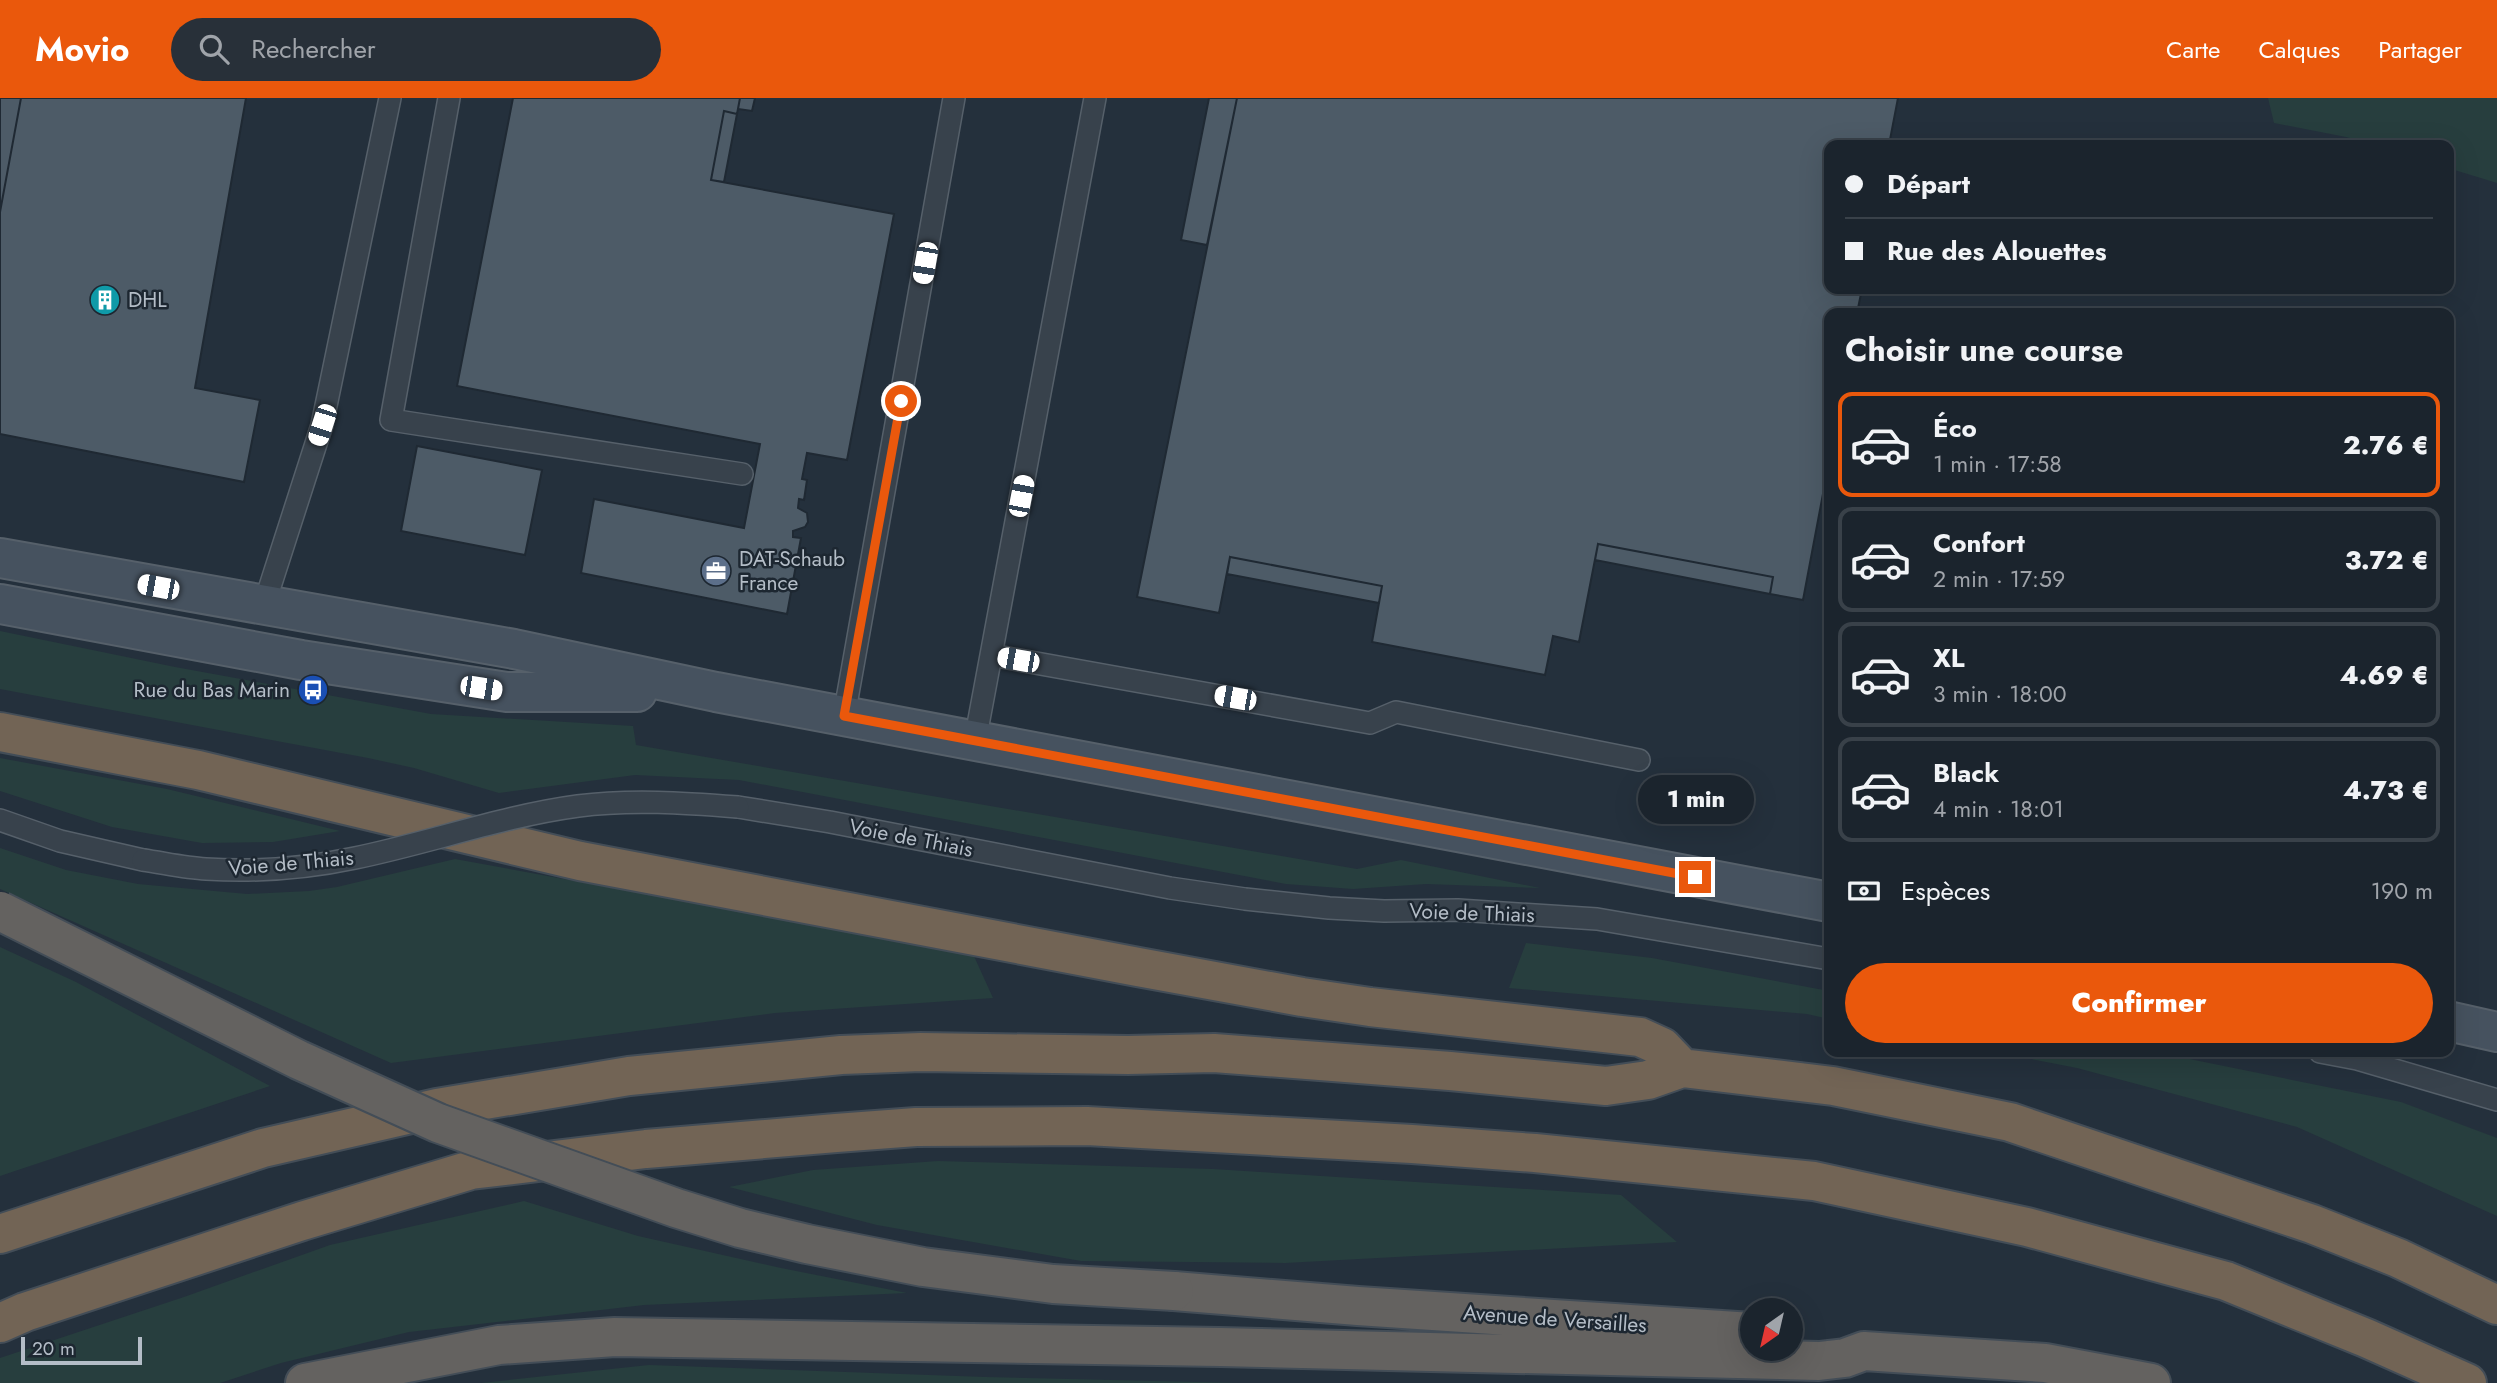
<!DOCTYPE html>
<html lang="fr">
<head>
<meta charset="utf-8">
<style>
  :root { --surface:#1b242d; --page:#283039; --text:#f1f3f6; --muted:#a0a4aa; --line:#394149; --accent:#ea580c }
  body { margin:0; font-family:Jost,sans-serif; background:var(--page); color:var(--text); height:100vh; display:flex; flex-direction:column; font-size:26px; white-space:nowrap }
  * { box-sizing:border-box; margin:0 }
  p { font-size:23px; color:var(--muted) }
  .icon { flex:none; width:38px; height:38px; fill:none; stroke:currentColor; stroke-width:2; stroke-linecap:round; stroke-linejoin:round }
  .map { position:relative; flex:1; overflow:hidden }
  .drawer { position:absolute; left:1824px; top:210px; width:630px; height:749px; display:flex; flex-direction:column; background:var(--surface); border-radius:14px; box-shadow:0 7px 28px #0002,0 0 0 2px var(--line) }
  .drawer>* { flex:none }
  .top-card { position:absolute; left:1824px; top:42px; width:630px; height:154px; border-radius:14px; box-shadow:0 7px 28px #0002,0 0 0 2px var(--line); display:grid; align-content:center; height:154px; padding:0 21px; background:var(--surface) }
  .needle { width:46px; rotate:214deg }
  .controls { position:absolute; left:1740px; top:1200px; display:grid; gap:14px }
  .controls a { display:grid; place-items:center; width:63px; height:63px; border-radius:50%; background:var(--surface); box-shadow:0 7px 28px #0002,0 0 0 2px var(--line); font-size:35px }
  .scale { position:absolute; left:21px; bottom:18px; width:121px; box-sizing:border-box; padding-left:7px; border:4px solid #b4bdc7; border-top:0; font-size:19px; line-height:24px; white-space:nowrap; color:#b4bdc7; -webkit-text-stroke:5px #1d2731; paint-order:stroke }
  .end { position:absolute; width:32px; height:32px; margin:-16px; border:9px solid #ea580c; background:#fff; box-shadow:0 0 0 4px #fff }
  .from { border-radius:50% }
  .bubble { position:absolute; height:49px; border-radius:24px; background:var(--surface); box-shadow:0 7px 28px #0002,0 0 0 2px var(--line); font-size:23px; font-weight:800; line-height:49px; text-align:center }
  .car { position:absolute; width:21px; height:42px; margin:-21px -10px; border-radius:9px; box-shadow:0 0 5px 2px #0007; background:linear-gradient(#fff 24%,#345 0 40%,#fff 0 76%,#345 0 86%,#fff 0) }
  .top-card b { display:flex; align-items:center; gap:24px; height:66px; font-size:26px }
  .top-card b+b { border-top:2px solid var(--line) }
  .top-card i { width:18px; height:18px; background:var(--text) }
  ul { padding:0; list-style:none }
  li { display:flex; align-items:center; gap:21px; height:105px; margin:0 14px 10px; padding:0 7px; border:4px solid var(--line); border-radius:14px }
  li div { flex:1 }
  li b { display:block; font-size:26px }
  li em { font-style:normal; font-weight:800 }
  li.current { border-color:var(--accent) }
  li>.icon { width:63px; height:63px; stroke-width:1.5 }
  h2 { padding:0 21px; font-size:32px; line-height:84px }
  .pay { display:flex; align-items:center; gap:18px; height:77px; padding:0 21px; font-size:26px }
  .pay p { margin-inline-start:auto }
  .action { display:flex; gap:14px; margin-top:auto; padding:14px 21px }
  .action a { flex:1; height:80px; border-radius:42px; background:var(--accent); color:#fff; font-size:28px; font-weight:800; line-height:80px; text-align:center }
  header { display:flex; align-items:center; gap:42px; box-sizing:border-box; height:98px; padding:0 35px; background:var(--accent); color:#fff }
  header strong { font-size:33px }
  nav { display:flex; gap:38px; margin-inline-start:auto; font-size:24px }
  .search { width:490px; height:63px; background:var(--page); display:flex; align-items:center; gap:18px; box-sizing:border-box; padding:0 24px; border-radius:38px; color:var(--muted); font-size:26px }
  .map>svg:first-child { display:block }
  .green { fill:#273e3e }
  .building { fill:#4d5b67; stroke:#1f2933; stroke-width:2 }
  .lines { fill:none; stroke-linecap:round; stroke-linejoin:round }
  .service-casing { stroke:#56606a; stroke-width:24 }
  .secondary-casing { stroke:#56606a; stroke-width:42 }
  .trunk-casing { stroke:#434d57; stroke-width:42 }
  .motorway-casing { stroke:#434d57; stroke-width:42 }
  .service { stroke:#38424c; stroke-width:21 }
  .secondary { stroke:#46525f; stroke-width:38 }
  .trunk { stroke:#646260; stroke-width:38 }
  .motorway { stroke:#726455; stroke-width:38 }
  .service-bridge-casing { stroke:#56606a; stroke-width:24; stroke-linecap:butt }
  .trunk-bridge-casing { stroke:#434d57; stroke-width:42; stroke-linecap:butt }
  .service-bridge { stroke:#38424c; stroke-width:21 }
  .trunk-bridge { stroke:#646260; stroke-width:38 }
  .route { stroke:#ea580c; stroke-width:9 }
  .labels { text-anchor:middle; stroke-width:5; stroke-linejoin:round; paint-order:stroke }
  .poi-label { font-size:21px; fill:#b4bdc7; stroke:#1d2731; text-anchor:start }
  .street-label { font-size:21px; fill:#b4bdc7; stroke:#1d2731 }
</style>
</head>
<body>
<header>
<strong>Movio</strong>
<div class="search"><svg class="icon" aria-label="search" viewBox="0 0 24 24"><circle cx="10" cy="10" r="6"/><path d="M15 15l6 6"/></svg>Rechercher</div>
<nav><a>Carte</a><a>Calques</a><a>Partager</a></nav>
</header>
<div class="map">
<svg width="2497" height="1285" viewBox="0 0 2497 1285">
  <rect width="100%" height="100%" fill="#24303c"/>
  <!-- green -->
  <path class="green" d="M2268,0H2497V85L2448,70V47H2374L2346,39L2274,25Z
    M0,533L175,569L431,616L633,628L636,647L1357,771L1401,762L1540,790L1426,786L1353,791L1286,786L739,682L635,677L499,695L414,670L368,660L0,591Z
    M0,660L167,691L340,733L273,744L202,745L112,729L0,693Z
    M0,750L66,772L138,786L247,796L309,793L337,789L455,761L973,856L993,900L775,915L391,965L0,791Z
    M1526,845L1652,860L1829,893V921L1807,916L1509,890Z
    M0,849L76,884L270,988L0,1078Z
    M1995,954H2155L2401,1004L2497,1040V1118L2297,1029L2077,970Z
    M938,1063L1213,1071L1621,1097L1677,1144L1285,1165L1081,1163L877,1127L729,1089L813,1072Z
    M524,1103L638,1138L781,1170L907,1195L644,1207L409,1234L281,1265L220,1285H0V1260L184,1199L330,1147Z
    M649,1267L985,1279L1240,1285H481Z"/>
  <!-- building -->
  <path class="building" d="M0,0H21L0,114Z
    M21,0H246L195,290L260,302L244,384L0,336V114Z
    M513,0H740L737,16L724,13L711,82L894,116L847,362L807,355L802,381L807,382L804,402L799,401L798,410L807,415L808,424L805,429L793,433V439L801,440L787,516L581,475L594,401L744,430L760,346L457,288Z
    M740,0H755L752,13L738,11Z
    M1209,0H1237L1207,147L1181,142Z
    M1237,0H1898L1889,47H1829V191H1862L1857,215H1829V364L1803,502L1770,496L1773,479L1598,446L1579,544L1553,538L1545,577L1372,544L1382,488L1230,459L1219,515L1137,499Z
    M724,13L737,16L724,84L711,82Z
    M417,348L542,372L525,457L401,433Z
    M1598,446L1773,479L1770,496L1595,462Z
    M1230,459L1382,488L1379,505L1227,476Z"/>
  <g class="lines">
    <!-- service casing -->
    <g class="service-casing">
      <path id="service" d="M449,0L391,322L742,376
        M264,507L322,327L390,0
        M991,557L1370,625L1396,614L1639,662
        M844,618L954,0
        M975,643L1095,0
        M738,709L830,724L1170,790L1245,801L1329,810L1384,813L1458,812L1597,821L1829,861
        M0,722L60,743L143,762
        M2320,954L2357,961L2497,1002"/>
    </g>
    <!-- secondary casing -->
    <g class="secondary-casing">
      <path id="secondary" d="M0,460L514,551L716,594L1829,804
        M0,506L301,562L507,594H637
        M2448,923L2497,934"/>
    </g>
    <!-- trunk casing -->
    <g class="trunk-casing">
      <path id="trunk" d="M1174,1193L1358,1208L1752,1234
        M305,1285L499,1247L615,1239L1220,1249L1819,1263L1845,1260L1864,1253L2045,1265L2151,1285"/>
    </g>
    <!-- motorway casing -->
    <g class="motorway-casing">
      <path id="motorway" d="M0,634L198,672L580,763L1138,869L1302,899L1370,909L1640,939L1662,949L1682,970
        M0,1136L263,1050L437,1010L629,978L841,957L921,954L1128,957L1214,955L1450,973L1606,988L1648,982L1682,970L1833,988L2010,1024L2312,1126L2398,1160L2497,1207
        M0,1225L25,1214L302,1123L471,1072L646,1051L836,1035L916,1029L1087,1028L1412,1046L1535,1055L1814,1083L2027,1129L2226,1183L2366,1240L2467,1285"/>
    </g>
    <!-- service -->
    <use href="#service" class="service"/>
    <!-- secondary -->
    <use href="#secondary" class="secondary"/>
    <!-- trunk -->
    <use href="#trunk" class="trunk"/>
    <!-- motorway -->
    <use href="#motorway" class="motorway"/>
    <!-- service-bridge casing -->
    <g class="service-bridge-casing">
      <path id="service-bridge" d="M143,762C164,765 185,770 206,771C255,774 308,770 355,760C429,745 503,718 578,708C631,701 685,705 738,709"/>
    </g>
    <!-- trunk-bridge casing -->
    <g class="trunk-bridge-casing">
      <path id="trunk-bridge" d="M0,813L299,962L438,1025L676,1110L740,1130L807,1146L923,1169L1053,1186L1174,1193"/>
    </g>
    <!-- service-bridge -->
    <use href="#service-bridge" class="service-bridge"/>
    <!-- trunk-bridge -->
    <use href="#trunk-bridge" class="trunk-bridge"/>
  </g>
  <g class="lines">
    <!-- route -->
    <path class="route" d="M901,303L844,618L1695,779"/>
  </g>
  <!-- icons -->
  <defs>
    <g id="building-disc" transform="scale(1.575)"><circle r="9.5" fill="#0f9aa8" stroke="#1d2731"/><path d="M-4-6H4V6H1V3H-1V6H-4ZM-2.5-4.3h1.7v1.8h-1.7ZM.8-4.3h1.7v1.8H.8ZM-2.5-1h1.7V.8h-1.7ZM.8-1h1.7V.8H.8Z" fill="#fff"/></g>
    <g id="office-disc" transform="scale(1.575)"><circle r="9.5" fill="#5c6f8a" stroke="#1d2731"/><path d="M-6-3h4V-5.5h4V-3h4V5H-6ZM-1-4.5V-3h2v-1.5ZM-6 0V1H6V0Z" fill="#fff"/></g>
    <g id="bus-disc" transform="scale(1.575)"><circle r="9.5" fill="#1a4fb4" stroke="#1d2731"/><path d="M-5-6H5V4H4V6H2V4H-2V6H-4V4H-5ZM-3.5-4V0h7V-4ZM-3.5 1.2v1.5H-2V1.2ZM2 1.2v1.5H3.5V1.2Z" fill="#fff"/></g>
  </defs>
  <g fill-rule="evenodd">
    <use href="#building-disc" x="105" y="202"/>
    <use href="#office-disc" x="716" y="473"/>
    <use href="#bus-disc" x="313" y="592"/>
  </g>
  <g class="labels">
    <!-- poi labels -->
    <g class="poi-label">
      <text x="128" y="209">DHL</text>
      <text x="739" y="468">DAT-Schaub<tspan x="739" dy="24">France</tspan></text>
      <text x="290" y="599" text-anchor="end">Rue du Bas Marin</text>
    </g>
    <!-- street labels -->
    <g class="street-label">
      <text transform="translate(911 740) rotate(11)" y="7">Voie de Thiais</text>
      <text transform="translate(291 765) rotate(-5)" y="7">Voie de Thiais</text>
      <text transform="translate(1472 815) rotate(2)" y="7">Voie de Thiais</text>
      <text transform="translate(1555 1221) rotate(4)" y="7">Avenue de Versailles</text>
    </g>
  </g>
</svg>
<div class="controls">
<a><svg class="needle" viewBox="-14 -14 28 28"><path d="M0-13l5 13h-10z" fill="#e53935"/><path d="M0 13l5-13h-10z" fill="#a0a4aa"/></svg></a>
</div>
<div class="scale">20 m</div>
<i class="end from" style="left:901px;top:303px"></i>
<i class="end" style="left:1695px;top:779px"></i>
<div class="bubble" style="left:1638px;top:677px;width:116px">1 min</div>
<i class="car" style="left:925px;top:165px;rotate:190deg"></i>
<i class="car" style="left:322px;top:327px;rotate:198deg"></i>
<i class="car" style="left:1021px;top:398px;rotate:11deg"></i>
<i class="car" style="left:158px;top:489px;rotate:281deg"></i>
<i class="car" style="left:1018px;top:562px;rotate:280deg"></i>
<i class="car" style="left:481px;top:590px;rotate:99deg"></i>
<i class="car" style="left:1235px;top:600px;rotate:280deg"></i>
<div class="top-card">
<b><i class="from"></i>Départ</b>
<b><i></i>Rue des Alouettes</b>
</div>
<section class="drawer">
<h2>Choisir une course</h2>
<ul>
<li class="current"><svg class="icon" aria-label="car" viewBox="0 0 24 24"><path d="M5 17H2v-5l4-1 3-4h7l3 4 3 1v5h-3M9 17h6M6 11h13"/><circle cx="7" cy="17" r="2"/><circle cx="17" cy="17" r="2"/></svg><div><b>Éco</b><p>1 min · 17:58</p></div><em>2.76 €</em></li>
<li><svg class="icon" aria-label="car" viewBox="0 0 24 24"><path d="M5 17H2v-5l4-1 3-4h7l3 4 3 1v5h-3M9 17h6M6 11h13"/><circle cx="7" cy="17" r="2"/><circle cx="17" cy="17" r="2"/></svg><div><b>Confort</b><p>2 min · 17:59</p></div><em>3.72 €</em></li>
<li><svg class="icon" aria-label="car" viewBox="0 0 24 24"><path d="M5 17H2v-5l4-1 3-4h7l3 4 3 1v5h-3M9 17h6M6 11h13"/><circle cx="7" cy="17" r="2"/><circle cx="17" cy="17" r="2"/></svg><div><b>XL</b><p>3 min · 18:00</p></div><em>4.69 €</em></li>
<li><svg class="icon" aria-label="car" viewBox="0 0 24 24"><path d="M5 17H2v-5l4-1 3-4h7l3 4 3 1v5h-3M9 17h6M6 11h13"/><circle cx="7" cy="17" r="2"/><circle cx="17" cy="17" r="2"/></svg><div><b>Black</b><p>4 min · 18:01</p></div><em>4.73 €</em></li>
</ul>
<div class="pay"><svg class="icon" aria-label="cash" viewBox="0 0 24 24"><path d="M3 7h18v10H3z"/><circle cx="12" cy="12" r="2"/></svg>Espèces<p>190 m</p></div>
<div class="action"><a>Confirmer</a></div>
</section>
</div>
</body>
</html>
